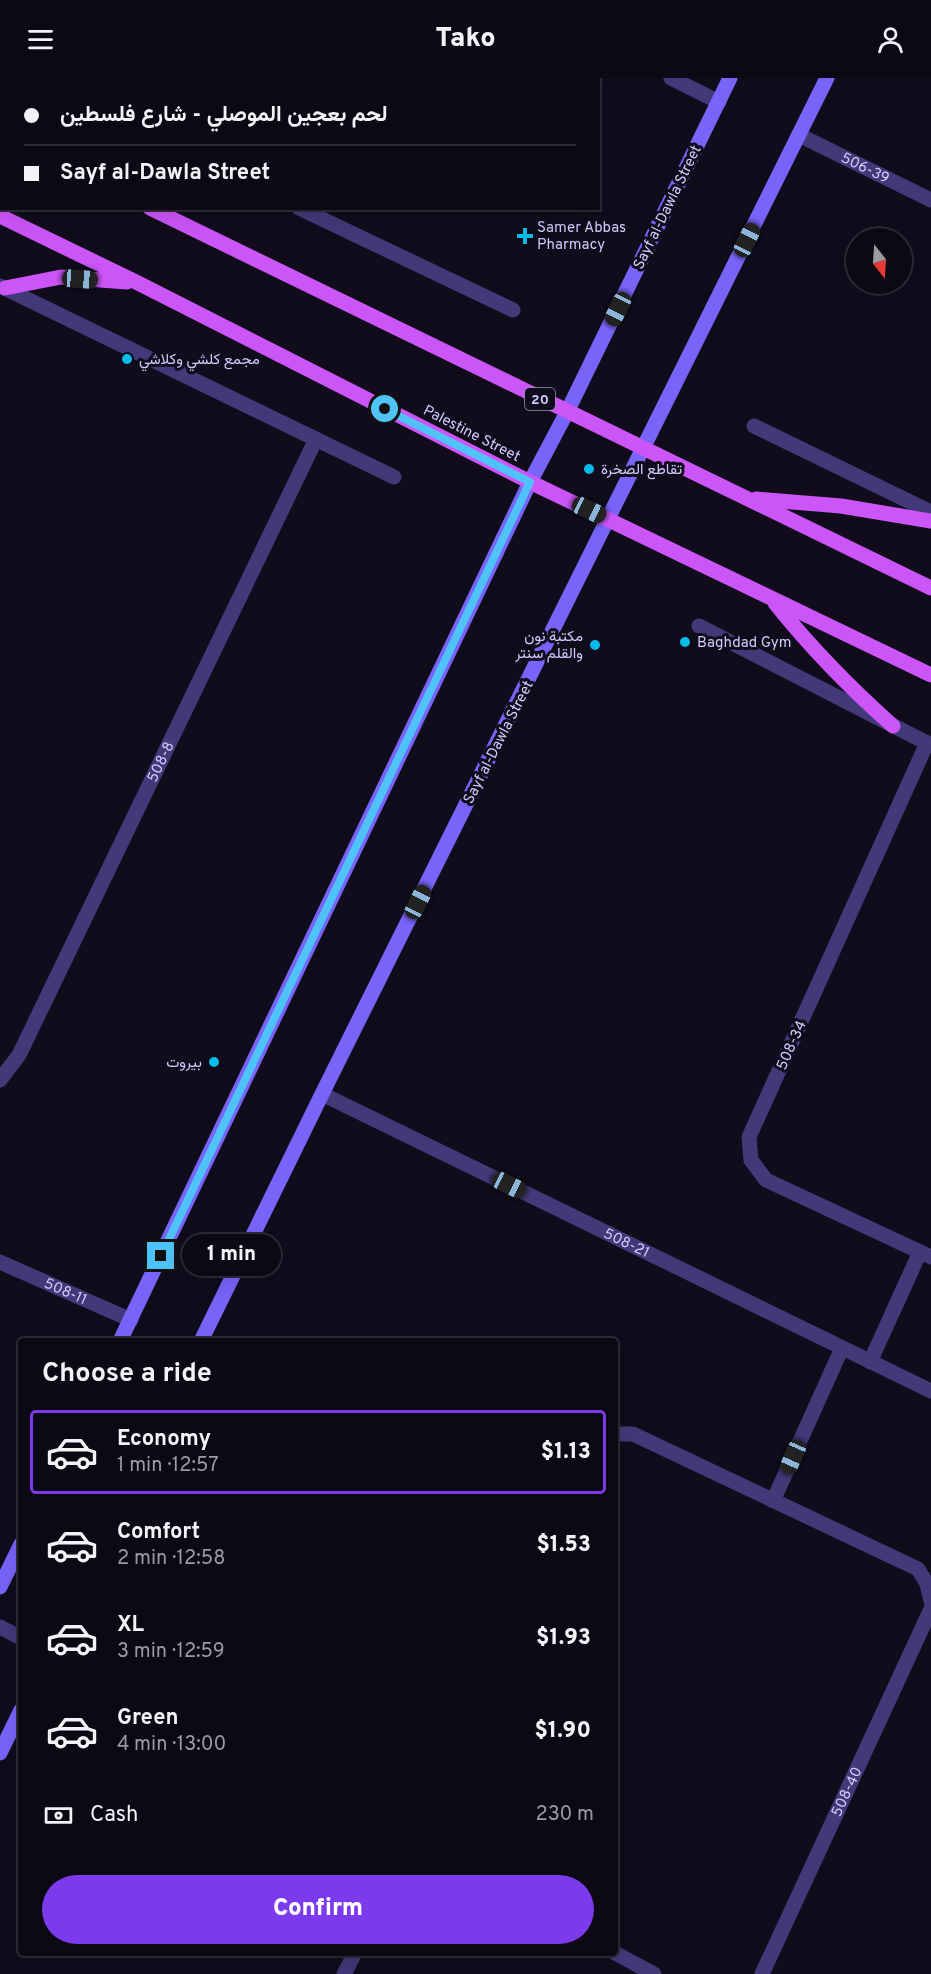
<!DOCTYPE html>
<html lang="en">
<head>
<meta charset="utf-8">
<style>
  :root { --surface:#0c0915; --page:#1a1722; --text:#f1f3f6; --muted:#9a9aa0; --line:#2c2a34; --accent:#7c3aed }
  body { margin:0; font-family:Overpass,Vazirmatn,sans-serif; background:var(--page); color:var(--text); height:100vh; display:flex; flex-direction:column; font-size:22px; white-space:nowrap }
  * { box-sizing:border-box; margin:0 }
  p { font-size:20px; color:var(--muted) }
  .icon { flex:none; width:33px; height:33px; fill:none; stroke:currentColor; stroke-width:2; stroke-linecap:round; stroke-linejoin:round }
  .map { position:relative; flex:1; overflow:hidden }
  .panel { position:absolute; left:18px; top:1260px; width:600px; height:618px; display:flex; flex-direction:column; background:var(--surface); border-radius:6px; box-shadow:0 6px 24px #0002,0 0 0 2px var(--line) }
  .panel>* { flex:none }
  .top-card { position:absolute; left:0px; top:0px; width:600px; height:132px; box-shadow:0 6px 24px #0002,0 0 0 2px var(--line); display:grid; align-content:center; height:132px; padding:0 24px; background:var(--surface) }
  .needle { width:39px; rotate:163deg }
  .fabs { position:absolute; left:846px; top:150px; display:grid; gap:12px }
  .fabs a { display:grid; place-items:center; width:66px; height:66px; border-radius:50%; background:var(--surface); box-shadow:0 6px 24px #0002,0 0 0 2px var(--line); font-size:30px }
  .end { position:absolute; width:27px; height:27px; margin:-14px; border:8px solid #4fc3f7; background:#111; box-shadow:0 0 0 3px #111 }
  .from { border-radius:50% }
  .bubble { position:absolute; height:42px; border-radius:21px; background:var(--surface); box-shadow:0 6px 24px #0002,0 0 0 2px var(--line); font-size:20px; font-weight:800; line-height:42px; text-align:center }
  .car { position:absolute; width:18px; height:36px; margin:-18px -9px; border-radius:8px; box-shadow:0 0 4px 2px #0007; background:linear-gradient(#222 24%,#8ab4d8 0 40%,#222 0 76%,#8ab4d8 0 86%,#222 0) }
  .top-card b { display:flex; align-items:center; gap:21px; height:57px; font-size:22px }
  .top-card b+b { border-top:2px solid var(--line) }
  .top-card i { width:15px; height:15px; background:var(--text) }
  ul { padding:0; list-style:none }
  li { display:flex; align-items:center; gap:18px; height:84px; margin:0 12px 9px; padding:0 12px; border:3px solid transparent; border-radius:6px }
  li div { flex:1 }
  li b { display:block; font-size:22px }
  li em { font-style:normal; font-weight:800 }
  li.selected { border-color:var(--accent) }
  li>.icon { width:54px; height:54px; stroke-width:1.5 }
  h2 { padding:0 24px; font-size:27px; line-height:72px }
  .pay { display:flex; align-items:center; gap:15px; height:66px; padding:0 24px; font-size:22px }
  .pay p { margin-inline-start:auto }
  .cta { display:flex; gap:12px; margin-top:auto; padding:12px 24px }
  .cta a { flex:1; height:69px; border-radius:36px; background:var(--accent); color:#fff; font-size:24px; font-weight:800; line-height:69px; text-align:center }
  header { display:flex; justify-content:space-between; align-items:center; height:78px; padding:0 24px; background:var(--surface); font-size:27px; font-weight:800 }
  .map>svg:first-child { display:block }
  .lines { fill:none; stroke-linecap:round; stroke-linejoin:round }
  .street { stroke:#423979; stroke-width:15 }
  .secondary { stroke:#7864f9; stroke-width:15 }
  .primary { stroke:#cc55f8; stroke-width:15 }
  .route { stroke:#4fc3f7; stroke-width:8 }
  .poi-dot { fill:#0abbe8; stroke:#100c1c; stroke-width:2 }
  .labels { text-anchor:middle; stroke-width:6; stroke-linejoin:round; paint-order:stroke }
  .shield { fill:#100c1c; stroke:#9990ba; stroke-width:1.5 }
  .shield-label { font-size:14px; font-weight:bold; fill:#d4c9fd }
  .street-label { font-size:15px; fill:#d4c9fd; stroke:#100c1c }
  .poi-label { font-size:15px; fill:#d4c9fd; stroke:#100c1c; text-anchor:start }
</style>
</head>
<body>
<header><svg class="icon" aria-label="menu" viewBox="0 0 24 24"><path d="M4 6h16M4 12h16M4 18h16"/></svg>Tako<svg class="icon" aria-label="person" viewBox="0 0 24 24"><circle cx="12" cy="8" r="4"/><path d="M4 21q1-7 8-7t8 7"/></svg></header>
<div class="map">
<svg width="931" height="1896" viewBox="0 0 931 1896">
  <rect width="100%" height="100%" fill="#100c1c"/>
  <g class="lines">
    <!-- street -->
    <g class="street">
      <path d="M26,0L29,2"/>
      <path d="M671,0L719,24"/>
      <path id="s1" d="M799,57L931,122"/>
      <path d="M299,130L513,232"/>
      <path d="M0,208L394,399"/>
      <path d="M754,348L931,434"/>
      <path d="M699,548L931,667"/>
      <path d="M927,665L749,1059L751,1082L766,1102L931,1179"/>
      <path id="s2" d="M0,1002L19,977L316,361"/>
      <path id="s3" d="M322,1016L931,1313"/>
      <path id="s4" d="M0,1184L131,1242"/>
      <path d="M870,1284L920,1174"/>
      <path d="M615,1356H633L918,1491L927,1506L931,1523"/>
      <path d="M773,1423L842,1270"/>
      <path d="M0,1549L21,1560"/>
      <path d="M615,1875L654,1896"/>
      <path d="M344,1896L355,1875"/>
      <path id="s5" d="M762,1896L931,1531"/>
    </g>
    <!-- secondary -->
    <path class="secondary" d="M120,1263L530,404L567,334L730,0
      M201,1263L322,1016L827,0
      M0,1509L21,1466
      M0,1675L21,1632"/>
    <!-- primary -->
    <path class="primary" d="M0,55L2,56
      M150,130L931,510
      M0,138L136,204L530,404L931,597
      M5,210L61,199L127,204
      M756,421L841,428L931,443
      M775,525C811,570 850,610 893,648"/>
  </g>
  <g class="lines">
    <!-- route -->
    <path class="route" d="M161,1178L530,404L385,331"/>
  </g>
  <!-- markers -->
  <g class="poi-dot">
    <path d="M522 149h6v6h6v6h-6v6h-6v-6h-6v-6h6z"/>
    <circle cx="127" cy="281" r="6"/>
    <circle cx="589" cy="391" r="6"/>
    <circle cx="685" cy="564" r="6"/>
    <circle cx="595" cy="567" r="6"/>
    <circle cx="214" cy="984" r="6"/>
  </g>
  <g class="labels">
    <!-- shield labels -->
    <rect class="shield" x="525" y="310" width="30" height="22" rx="4.5"/>
    <g class="shield-label">
      <text x="540" y="326">20</text>
    </g>
    <!-- street labels -->
    <g class="street-label">
      <text dy="5" stroke="none"><textPath href="#s1" startOffset="74">506-39</textPath></text>
      <text transform="translate(667 129) rotate(-64)" y="5">Sayf al-Dawla Street</text>
      <text transform="translate(472 355) rotate(27)" y="5">Palestine Street</text>
      <text transform="translate(498 664) rotate(-63)" y="5">Sayf al-Dawla Street</text>
      <text dy="5" stroke="none"><textPath href="#s2" startOffset="357">508-8</textPath></text>
      <text transform="translate(791 967) rotate(-66)" y="5">508-34</text>
      <text dy="5" stroke="none"><textPath href="#s3" startOffset="339">508-21</textPath></text>
      <text dy="5" stroke="none"><textPath href="#s4" startOffset="72">508-11</textPath></text>
      <text dy="5" stroke="none"><textPath href="#s5" startOffset="201">508-40</textPath></text>
    </g>
    <!-- poi labels -->
    <g class="poi-label">
      <text x="537" y="154">Samer Abbas<tspan x="537" dy="17">Pharmacy</tspan></text>
      <text x="139" y="286">مجمع كلشي وكلاشي</text>
      <text x="601" y="396">تقاطع الصخرة</text>
      <text x="583" y="563" text-anchor="end">مكتبة نون<tspan x="583" dy="17">والقلم سنتر</tspan></text>
      <text x="697" y="569">Baghdad Gym</text>
      <text x="202" y="989" text-anchor="end">بيروت</text>
    </g>
  </g>
</svg>
<div class="fabs">
<a><svg class="needle" viewBox="-14 -14 28 28"><path d="M0-13l5 13h-10z" fill="#e53935"/><path d="M0 13l5-13h-10z" fill="#9a9aa0"/></svg></a>
</div>
<i class="end from" style="left:385px;top:331px"></i>
<i class="end" style="left:161px;top:1178px"></i>
<div class="bubble" style="left:182px;top:1156px;width:99px">1 min</div>
<i class="car" style="left:747px;top:162px;rotate:26deg"></i>
<i class="car" style="left:80px;top:201px;rotate:94deg"></i>
<i class="car" style="left:618px;top:231px;rotate:206deg"></i>
<i class="car" style="left:589px;top:432px;rotate:115deg"></i>
<i class="car" style="left:418px;top:824px;rotate:27deg"></i>
<i class="car" style="left:509px;top:1107px;rotate:116deg"></i>
<i class="car" style="left:793px;top:1379px;rotate:204deg"></i>
<div class="top-card">
<b><i class="from"></i>لحم بعجين الموصلي - شارع فلسطين</b>
<b><i></i>Sayf al-Dawla Street</b>
</div>
<section class="panel">
<h2>Choose a ride</h2>
<ul>
<li class="selected"><svg class="icon" aria-label="car" viewBox="0 0 24 24"><path d="M5 17H2v-5l4-1 3-4h7l3 4 3 1v5h-3M9 17h6M6 11h13"/><circle cx="7" cy="17" r="2"/><circle cx="17" cy="17" r="2"/></svg><div><b>Economy</b><p>1 min · 12:57</p></div><em>$1.13</em></li>
<li><svg class="icon" aria-label="car" viewBox="0 0 24 24"><path d="M5 17H2v-5l4-1 3-4h7l3 4 3 1v5h-3M9 17h6M6 11h13"/><circle cx="7" cy="17" r="2"/><circle cx="17" cy="17" r="2"/></svg><div><b>Comfort</b><p>2 min · 12:58</p></div><em>$1.53</em></li>
<li><svg class="icon" aria-label="car" viewBox="0 0 24 24"><path d="M5 17H2v-5l4-1 3-4h7l3 4 3 1v5h-3M9 17h6M6 11h13"/><circle cx="7" cy="17" r="2"/><circle cx="17" cy="17" r="2"/></svg><div><b>XL</b><p>3 min · 12:59</p></div><em>$1.93</em></li>
<li><svg class="icon" aria-label="car" viewBox="0 0 24 24"><path d="M5 17H2v-5l4-1 3-4h7l3 4 3 1v5h-3M9 17h6M6 11h13"/><circle cx="7" cy="17" r="2"/><circle cx="17" cy="17" r="2"/></svg><div><b>Green</b><p>4 min · 13:00</p></div><em>$1.90</em></li>
</ul>
<div class="pay"><svg class="icon" aria-label="cash" viewBox="0 0 24 24"><path d="M3 7h18v10H3z"/><circle cx="12" cy="12" r="2"/></svg>Cash<p>230 m</p></div>
<div class="cta"><a>Confirm</a></div>
</section>
</div>
</body>
</html>
